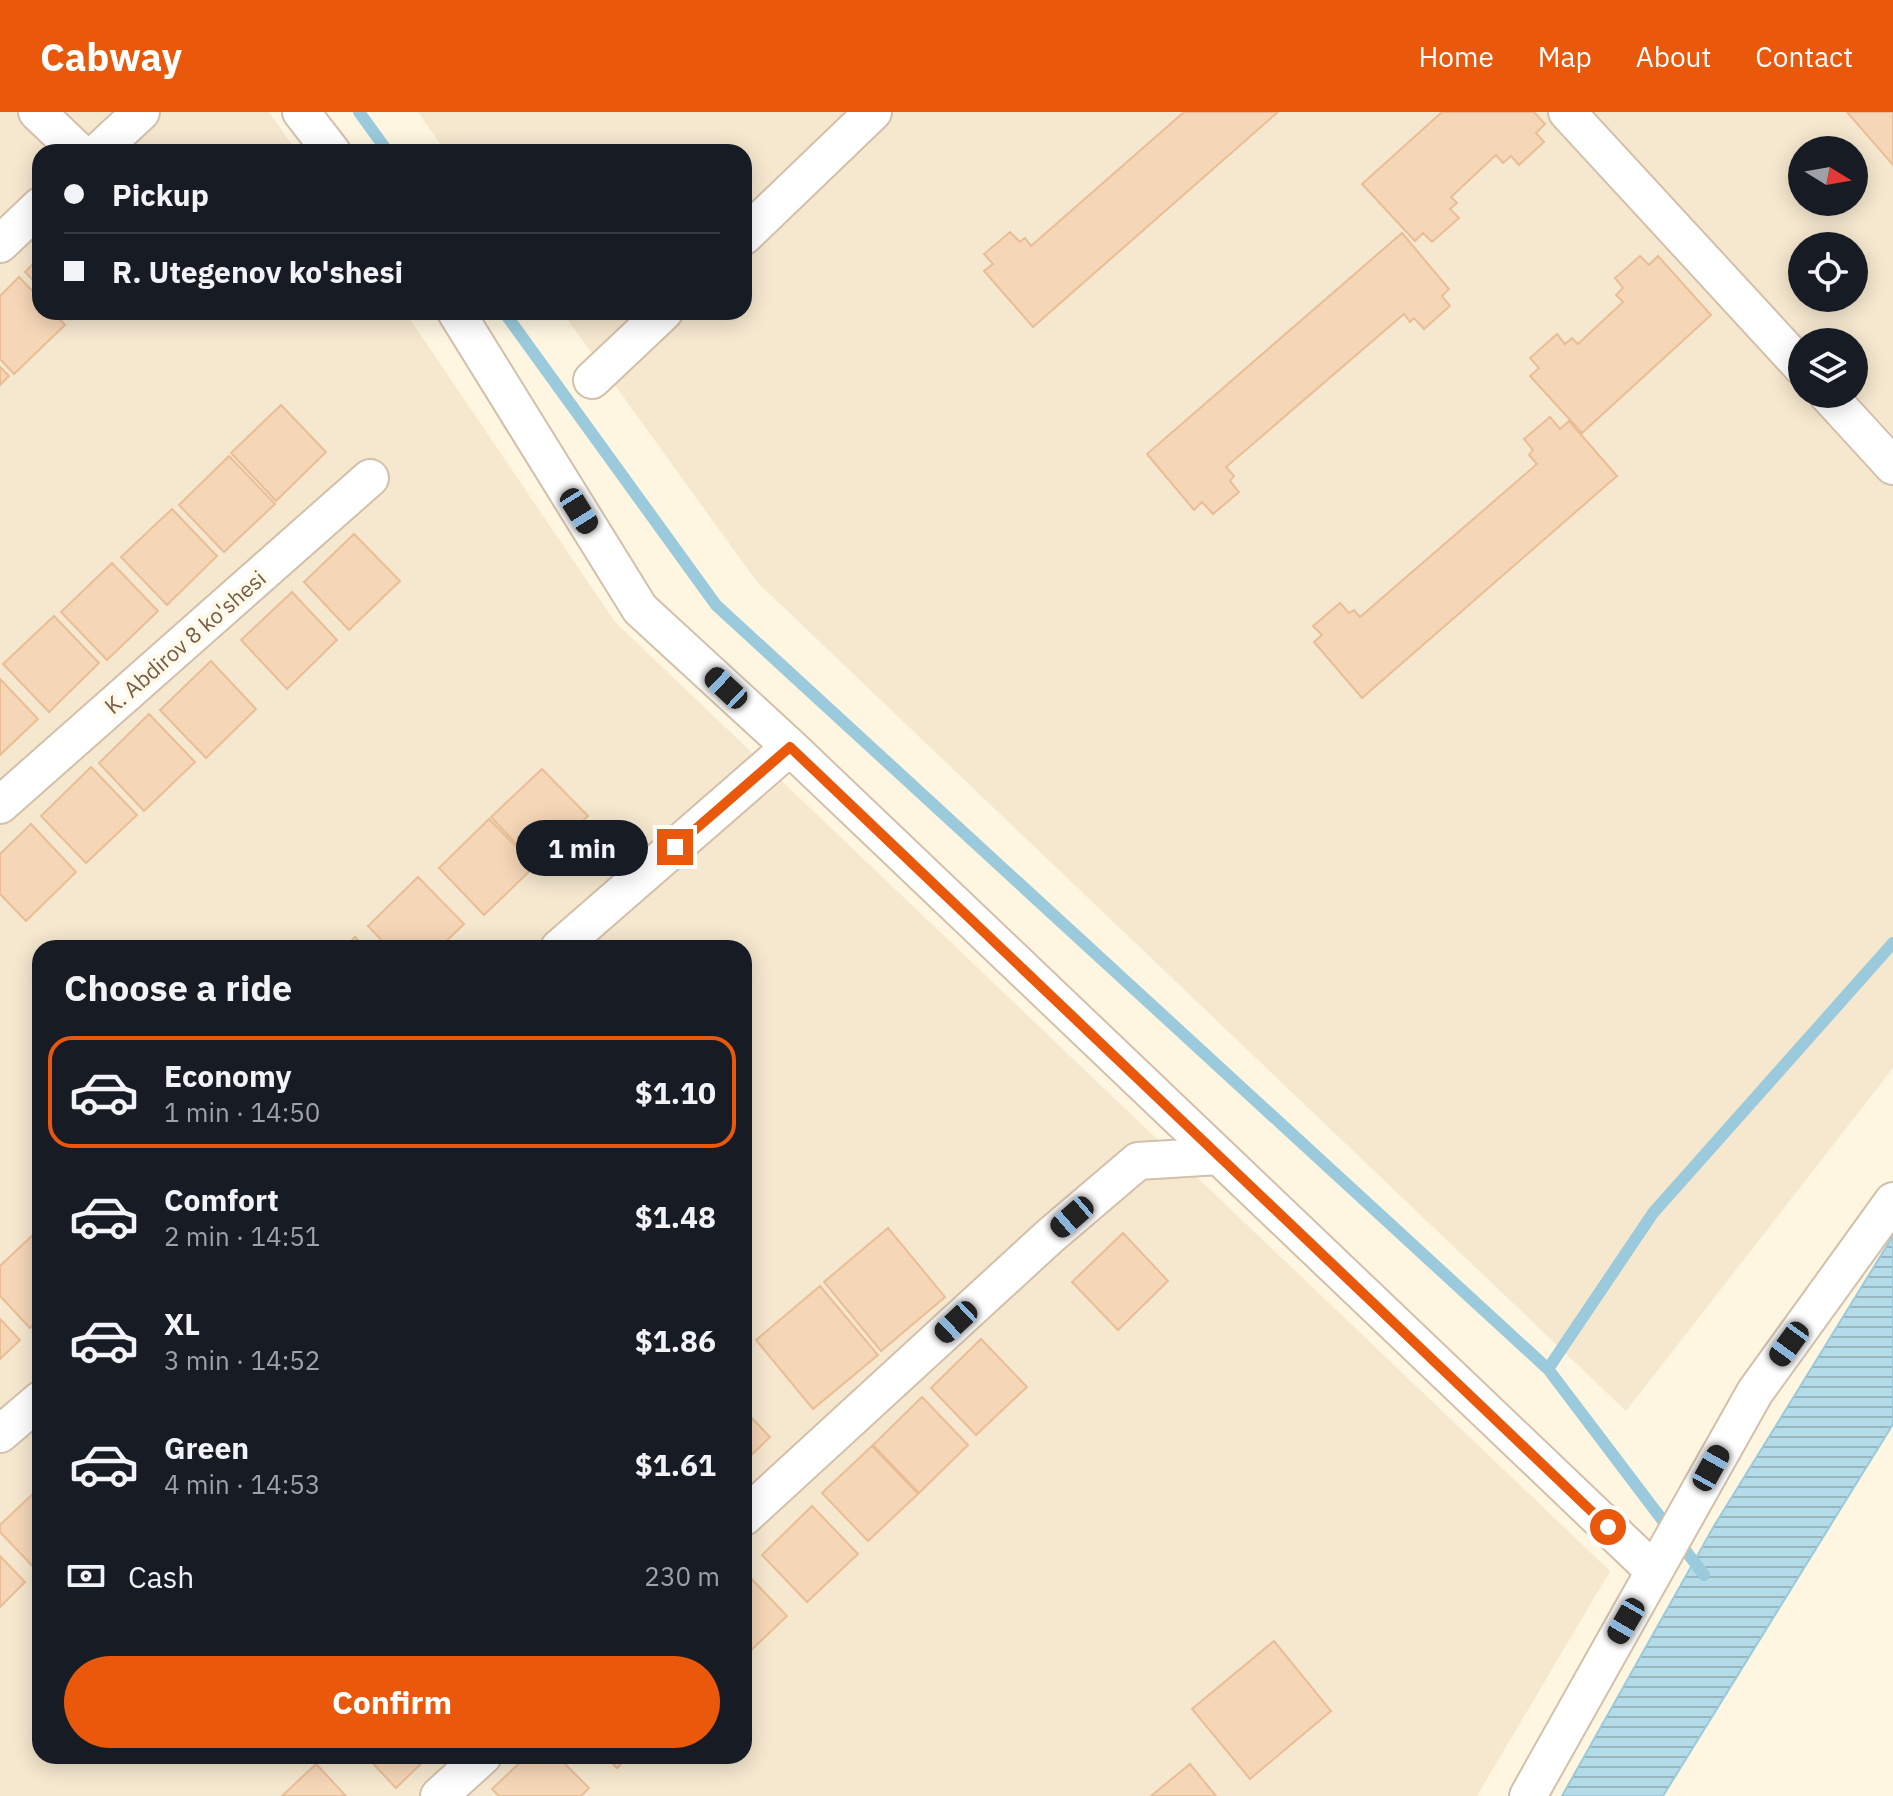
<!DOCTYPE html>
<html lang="en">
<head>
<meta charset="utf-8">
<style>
  :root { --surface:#171b24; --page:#20242c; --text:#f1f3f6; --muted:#9ea1a6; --line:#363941; --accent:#ea580c }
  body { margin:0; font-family:"IBM Plex Sans",sans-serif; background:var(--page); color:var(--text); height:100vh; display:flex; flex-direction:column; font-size:30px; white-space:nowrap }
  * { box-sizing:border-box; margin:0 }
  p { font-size:26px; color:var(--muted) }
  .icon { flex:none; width:44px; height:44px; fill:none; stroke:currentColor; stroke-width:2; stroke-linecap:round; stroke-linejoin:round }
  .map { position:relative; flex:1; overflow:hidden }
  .sheet { position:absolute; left:32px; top:828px; width:720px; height:824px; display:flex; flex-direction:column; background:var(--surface); border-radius:24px; box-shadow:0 4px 20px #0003 }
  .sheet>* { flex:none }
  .hud { position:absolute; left:32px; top:32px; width:720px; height:176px; border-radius:24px; box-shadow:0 4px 20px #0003; display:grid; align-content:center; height:176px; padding:0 32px; background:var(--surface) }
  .needle { width:52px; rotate:101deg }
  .fabs { position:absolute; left:1788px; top:24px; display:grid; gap:16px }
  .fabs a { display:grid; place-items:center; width:80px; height:80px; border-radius:50%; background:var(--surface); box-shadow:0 4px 20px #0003; font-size:40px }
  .end { position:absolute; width:36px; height:36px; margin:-18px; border:10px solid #ea580c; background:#fff; box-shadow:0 0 0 4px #fff }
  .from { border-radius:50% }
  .bubble { position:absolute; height:56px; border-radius:28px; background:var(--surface); box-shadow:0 4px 20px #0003; font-size:26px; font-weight:700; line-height:56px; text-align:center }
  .car { position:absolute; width:24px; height:48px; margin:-24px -12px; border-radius:10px; box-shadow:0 0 6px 2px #0007; background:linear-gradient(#222 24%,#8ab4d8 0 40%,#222 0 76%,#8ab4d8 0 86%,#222 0) }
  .hud b { display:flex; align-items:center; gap:28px; height:76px; font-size:30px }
  .hud b+b { border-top:2px solid var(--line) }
  .hud i { width:20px; height:20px; background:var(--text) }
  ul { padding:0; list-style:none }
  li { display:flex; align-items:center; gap:24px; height:112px; margin:0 16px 12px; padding:0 16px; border:4px solid transparent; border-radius:24px }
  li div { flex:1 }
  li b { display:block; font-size:30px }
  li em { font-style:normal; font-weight:700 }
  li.current { border-color:var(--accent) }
  li>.icon { width:72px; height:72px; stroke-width:1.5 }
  h2 { padding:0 32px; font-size:36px; line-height:96px }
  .pay { display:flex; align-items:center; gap:20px; height:88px; padding:0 32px; font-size:30px }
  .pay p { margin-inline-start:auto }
  .primary-button { display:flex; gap:16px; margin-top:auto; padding:16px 32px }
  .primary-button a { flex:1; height:92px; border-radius:48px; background:var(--accent); color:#fff; font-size:32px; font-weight:700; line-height:92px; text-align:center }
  header { display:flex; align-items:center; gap:48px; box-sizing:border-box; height:112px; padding:0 40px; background:var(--accent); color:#fff }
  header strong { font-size:38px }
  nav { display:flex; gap:44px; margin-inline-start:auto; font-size:28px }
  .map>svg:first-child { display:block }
  .residential { fill:#f6e8cf; fill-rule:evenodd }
  .water { fill:url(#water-rules); stroke:#9acadb; stroke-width:2 }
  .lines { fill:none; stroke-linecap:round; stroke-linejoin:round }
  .stream { stroke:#9acadb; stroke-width:12 }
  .building { fill:#f5d6b7; stroke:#e9be96; stroke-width:2 }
  .street-casing { stroke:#d2c0aa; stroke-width:40 }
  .street { stroke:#fff; stroke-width:36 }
  .route { stroke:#ea580c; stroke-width:10 }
  .labels { text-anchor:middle; stroke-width:8; stroke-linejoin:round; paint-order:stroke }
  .street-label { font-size:22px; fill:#775d46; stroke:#fff9e9 }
</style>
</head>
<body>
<header>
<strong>Cabway</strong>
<nav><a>Home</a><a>Map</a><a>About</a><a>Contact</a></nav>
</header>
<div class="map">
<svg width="1893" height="1684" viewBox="0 0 1893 1684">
  <defs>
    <pattern id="water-rules" width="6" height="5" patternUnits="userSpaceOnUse" patternTransform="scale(2)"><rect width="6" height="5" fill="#b4dce8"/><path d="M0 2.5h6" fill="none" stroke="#97b6be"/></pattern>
  </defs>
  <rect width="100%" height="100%" fill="#fef6e1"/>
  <!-- residential -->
  <path class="residential" d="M0,0H269L297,40H40V200H405L615,510L1610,1459L1477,1684H0ZM40,836H744V1644H40Z
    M418,0H1893V956L1626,1299L757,470L562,200H744V40H446ZM1802,38H1854V90H1802ZM1802,134H1854V186H1802ZM1802,230H1854V282H1802Z"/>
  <!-- water -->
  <path class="water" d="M1893,1124V1312L1663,1684H1562L1714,1414Z"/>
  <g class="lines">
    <!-- stream -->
    <path class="stream" d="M359,0L388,40
      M504,200L716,493L1548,1257L1704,1463
      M1548,1257L1653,1101L1893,831"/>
  </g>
  <!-- building -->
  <path class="building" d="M1184,0H1278L1033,215L984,159L993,152L984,142L1010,120L1020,130L1025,126L1031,134Z
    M1442,0H1534L1545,12L1536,21L1544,30L1519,53L1511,44L1503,51L1496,43L1451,85L1457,91L1450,97L1459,106L1432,130L1423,121L1415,129L1362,72Z
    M1847,0H1893V53Z
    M1402,121L1449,177L1442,184L1450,194L1424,217L1414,206L1410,210L1404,202L1226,355L1234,364L1230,369L1239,380L1213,402L1202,390L1194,398L1147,342Z
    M1640,144L1649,153L1658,144L1711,203L1582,321L1530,264L1539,256L1530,246L1557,222L1565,232L1572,226L1578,232L1623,190L1616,183L1623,176L1615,166Z
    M40,145V175L25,160Z
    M19,165L40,187V200H53L65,213L14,262L0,247V184Z
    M0,255L9,264L0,273Z
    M281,293L326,340L276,389L231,341Z
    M1550,305L1560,317L1569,309L1617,364L1362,586L1314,530L1322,523L1313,514L1340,491L1349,501L1354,498L1360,505L1537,352L1529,343L1533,338L1524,327Z
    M229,344L275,392L224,440L179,393Z
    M172,397L217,444L167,493L121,445Z
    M354,422L400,469L349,518L304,470Z
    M112,451L158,499L107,548L61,500Z
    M292,480L337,528L287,577L241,528Z
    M54,504L99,551L49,600L3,552Z
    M211,549L256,597L206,646L160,598Z
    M0,567L38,607L0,643Z
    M149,602L195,650L144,699L99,651Z
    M91,655L137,703L86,751L41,704Z
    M542,657L588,704L536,753L491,705Z
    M489,707L535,754L484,803L439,756Z
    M31,712L76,760L26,809L0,782V742Z
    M418,765L464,812L439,836H389L368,814Z
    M355,825L366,836H344Z
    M888,1116L945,1185L881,1239L824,1170Z
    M36,1120L40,1125V1207L30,1216L0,1184V1154Z
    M1123,1121L1168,1169L1118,1218L1072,1170Z
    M820,1174L878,1243L813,1297L756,1228Z
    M0,1207L20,1228L0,1247Z
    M981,1227L1027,1275L976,1323L931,1276Z
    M922,1285L968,1333L918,1382L872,1334Z
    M744,1298L770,1325L744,1350Z
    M873,1333L919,1381L868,1429L822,1381Z
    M40,1375V1462L0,1420V1413Z
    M812,1394L858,1442L807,1490L762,1443Z
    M0,1444L25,1470L0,1495Z
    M744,1459L787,1504L744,1545Z
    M1274,1529L1331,1599L1250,1667L1192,1597Z
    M366,1644H429L396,1676Z
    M527,1644H557L589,1676L581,1684H499L492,1677Z
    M605,1644H629L617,1656Z
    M316,1652L346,1684H282Z
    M1190,1652L1216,1684H1151Z"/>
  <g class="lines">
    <!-- street casing -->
    <g class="street-casing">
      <path id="street" d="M37,0L79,40
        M301,0L332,40
        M1567,0L1802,255
        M98,40L141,0
        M744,124L873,0
        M0,132L40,94
        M456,200L640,497L790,635L1219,1044
        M592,268L664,200
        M1827,282L1893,354
        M0,693L370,366
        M559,836L790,635
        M0,1322L40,1288
        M744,1405L1050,1124L1138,1049L1219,1044L1654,1459
        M439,1684L483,1644
        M1528,1684L1755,1280L1893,1089"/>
    </g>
    <!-- street -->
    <use href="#street" class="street"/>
  </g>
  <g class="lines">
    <!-- route -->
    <path class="route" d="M675,735L790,635L1608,1415"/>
  </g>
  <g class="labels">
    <!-- street labels -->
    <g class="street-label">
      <text transform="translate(185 530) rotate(-41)" y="8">K. Abdirov 8 ko'shesi</text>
    </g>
  </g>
</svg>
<div class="fabs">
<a><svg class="needle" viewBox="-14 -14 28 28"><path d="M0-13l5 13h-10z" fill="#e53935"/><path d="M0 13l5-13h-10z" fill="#9ea1a6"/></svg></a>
<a><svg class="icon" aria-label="locate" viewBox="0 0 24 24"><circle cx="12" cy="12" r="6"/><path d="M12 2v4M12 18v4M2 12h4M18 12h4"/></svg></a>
<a><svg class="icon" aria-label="layers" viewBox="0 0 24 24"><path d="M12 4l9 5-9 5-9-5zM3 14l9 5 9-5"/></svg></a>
</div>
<i class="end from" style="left:1608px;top:1415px"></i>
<i class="end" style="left:675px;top:735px"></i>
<div class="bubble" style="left:516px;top:708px;width:132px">1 min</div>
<i class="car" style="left:579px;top:399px;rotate:148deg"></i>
<i class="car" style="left:726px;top:576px;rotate:313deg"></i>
<i class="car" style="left:1072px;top:1105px;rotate:229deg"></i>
<i class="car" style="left:956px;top:1210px;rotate:227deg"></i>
<i class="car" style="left:1789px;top:1232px;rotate:216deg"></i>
<i class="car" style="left:1711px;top:1356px;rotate:29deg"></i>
<i class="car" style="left:1626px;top:1509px;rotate:210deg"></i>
<div class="hud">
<b><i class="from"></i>Pickup</b>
<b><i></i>R. Utegenov ko'shesi</b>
</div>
<section class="sheet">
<h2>Choose a ride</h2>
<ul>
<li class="current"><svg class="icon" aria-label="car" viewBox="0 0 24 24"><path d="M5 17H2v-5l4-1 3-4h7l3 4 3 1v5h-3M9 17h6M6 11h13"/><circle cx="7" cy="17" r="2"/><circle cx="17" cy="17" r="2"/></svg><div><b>Economy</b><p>1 min · 14:50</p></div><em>$1.10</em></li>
<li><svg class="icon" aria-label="car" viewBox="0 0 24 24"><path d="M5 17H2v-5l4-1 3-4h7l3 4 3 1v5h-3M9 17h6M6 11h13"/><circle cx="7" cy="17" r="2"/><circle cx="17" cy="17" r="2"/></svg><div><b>Comfort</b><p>2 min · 14:51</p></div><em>$1.48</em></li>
<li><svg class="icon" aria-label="car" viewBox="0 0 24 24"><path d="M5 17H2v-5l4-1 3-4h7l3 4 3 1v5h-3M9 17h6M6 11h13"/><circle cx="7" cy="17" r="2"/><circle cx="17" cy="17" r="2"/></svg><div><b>XL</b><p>3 min · 14:52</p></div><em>$1.86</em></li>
<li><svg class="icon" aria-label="car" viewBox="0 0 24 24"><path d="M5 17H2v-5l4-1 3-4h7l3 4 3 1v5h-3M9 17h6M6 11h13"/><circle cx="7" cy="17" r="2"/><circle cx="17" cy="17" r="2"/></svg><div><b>Green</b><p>4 min · 14:53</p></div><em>$1.61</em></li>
</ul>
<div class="pay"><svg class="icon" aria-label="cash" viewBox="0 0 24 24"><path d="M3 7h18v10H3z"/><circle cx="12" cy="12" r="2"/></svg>Cash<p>230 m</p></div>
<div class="primary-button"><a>Confirm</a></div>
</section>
</div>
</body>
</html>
